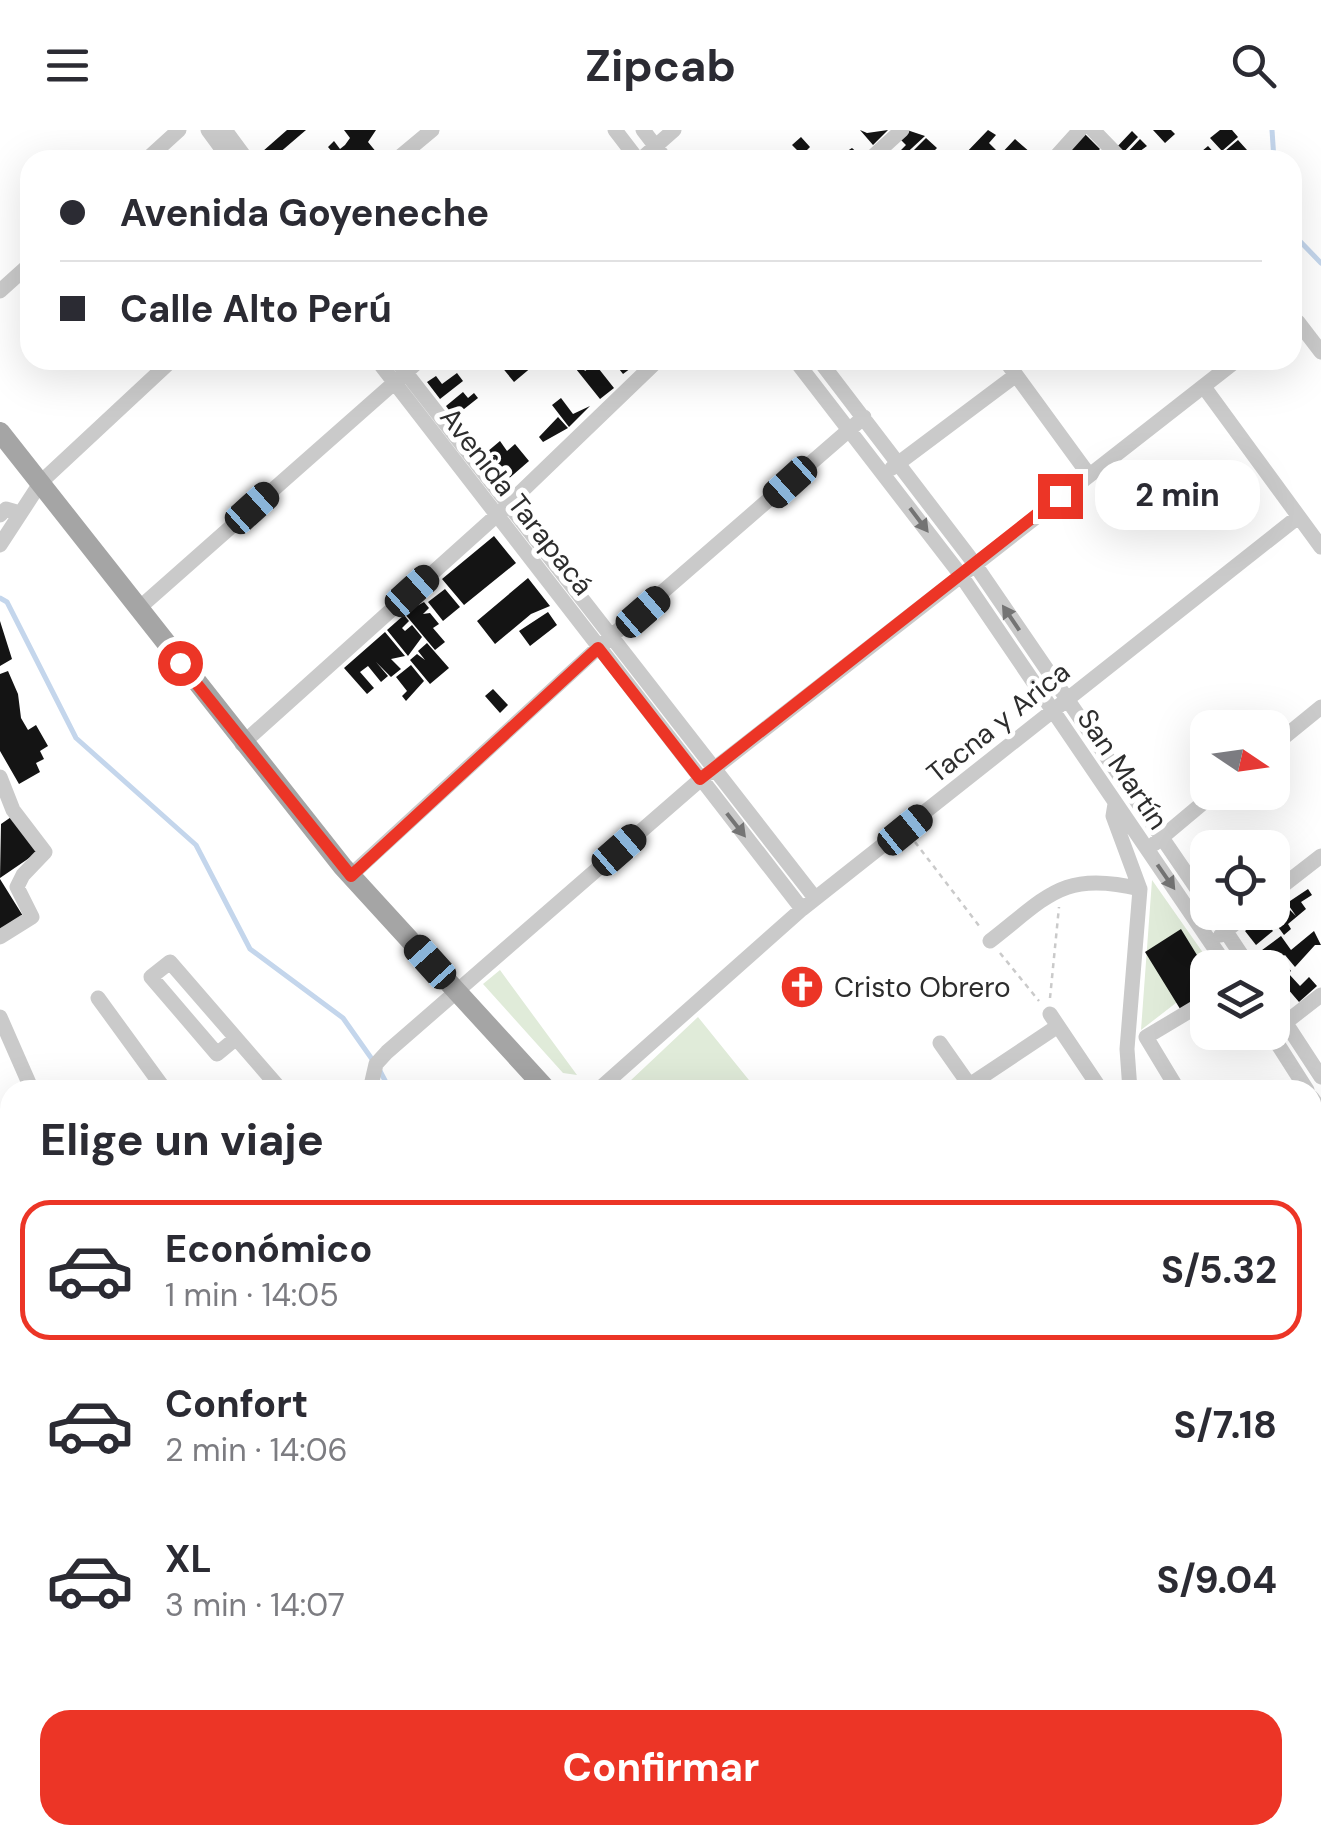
<!DOCTYPE html>
<html lang="es">
<head>
<meta charset="utf-8">
<style>
  :root { --surface:#fff; --page:#f2f2f3; --text:#2b2b33; --muted:#7c7c81; --line:#e1e1e2; --accent:#ec3526 }
  body { margin:0; font-family:"DM Sans",sans-serif; background:var(--page); color:var(--text); height:100vh; display:flex; flex-direction:column; font-size:38px; white-space:nowrap }
  * { box-sizing:border-box; margin:0 }
  p { font-size:32px; color:var(--muted) }
  .icon { flex:none; width:55px; height:55px; fill:none; stroke:currentColor; stroke-width:2; stroke-linecap:round; stroke-linejoin:round }
  .map { position:relative; flex:1; overflow:hidden }
  .panel { position:absolute; left:0px; top:950px; width:1322px; height:765px; display:flex; flex-direction:column; background:var(--surface); border-radius:30px 30px 0 0; box-shadow:0 10px 40px #0002 }
  .panel>* { flex:none }
  .top-card { position:absolute; left:20px; top:20px; width:1282px; height:220px; border-radius:30px; box-shadow:0 10px 40px #0002; display:grid; align-content:center; height:220px; padding:0 40px; background:var(--surface) }
  .needle { width:65px; rotate:103deg }
  .controls { position:absolute; left:1190px; top:580px; display:grid; gap:20px }
  .controls a { display:grid; place-items:center; width:100px; height:100px; border-radius:20px; background:var(--surface); box-shadow:0 10px 40px #0002; font-size:50px }
  .end { position:absolute; width:45px; height:45px; margin:-22px; border:12px solid #ec3526; background:#fff; box-shadow:0 0 0 5px #fff }
  .from { border-radius:50% }
  .bubble { position:absolute; height:70px; border-radius:30px; background:var(--surface); box-shadow:0 10px 40px #0002; font-size:32px; font-weight:700; line-height:70px; text-align:center }
  .car { position:absolute; width:30px; height:60px; margin:-30px -15px; border-radius:12px; box-shadow:0 0 8px 2px #0007; background:linear-gradient(#222 24%,#8ab4d8 0 40%,#222 0 76%,#8ab4d8 0 86%,#222 0) }
  .top-card b { display:flex; align-items:center; gap:35px; height:95px; font-size:38px }
  .top-card b+b { border-top:2px solid var(--line) }
  .top-card i { width:25px; height:25px; background:var(--text) }
  ul { padding:0; list-style:none }
  li { display:flex; align-items:center; gap:30px; height:140px; margin:0 20px 15px; padding:0 20px; border:5px solid transparent; border-radius:30px }
  li div { flex:1 }
  li b { display:block; font-size:38px }
  li em { font-style:normal; font-weight:700 }
  li.on { border-color:var(--accent) }
  li>.icon { width:90px; height:90px; stroke-width:1.5 }
  h2 { padding:0 40px; font-size:45px; line-height:120px }
  .cta { display:flex; gap:20px; margin-top:auto; padding:20px 40px }
  .cta a { flex:1; height:115px; border-radius:30px; background:var(--accent); color:#fff; font-size:40px; font-weight:700; line-height:115px; text-align:center }
  header { display:flex; justify-content:space-between; align-items:center; height:130px; padding:0 40px; background:var(--surface); font-size:45px; font-weight:700 }
  .map>svg:first-child { display:block }
  .green { fill:#e0ebd9 }
  .lines { fill:none; stroke-linecap:round; stroke-linejoin:round }
  .stream { stroke:#c4d6ec; stroke-width:5 }
  .building { fill:#141414 }
  .path { stroke:#cacaca; stroke-width:2.5; stroke-dasharray:5 5; stroke-linecap:butt }
  .minor { stroke:#cacaca; stroke-width:15 }
  .major { stroke:#a5a5a5; stroke-width:20 }
  .oneway { fill:#747474 }
  .route { stroke:#ec3526; stroke-width:12 }
  .labels { text-anchor:middle; stroke-width:10; stroke-linejoin:round; paint-order:stroke }
  .street-label { font-size:28px; fill:#2d2d2d; stroke:#fff }
  .poi-label { font-size:28px; fill:#2d2d2d; stroke:#fff; text-anchor:start }
</style>
</head>
<body>
<header><svg class="icon" aria-label="menu" viewBox="0 0 24 24"><path d="M4 6h16M4 12h16M4 18h16"/></svg>Zipcab<svg class="icon" aria-label="search" viewBox="0 0 24 24"><circle cx="10" cy="10" r="6"/><path d="M15 15l6 6"/></svg></header>
<div class="map">
<svg width="1321" height="1715" viewBox="0 0 1321 1715">
  <rect width="100%" height="100%" fill="#fff"/>
  <!-- green -->
  <path class="green" d="M1152,750L1213,837L1208,838L1207,849L1141,900Z
    M500,840L577,945L563,943L483,854Z
    M698,887L757,960H627L629,952Z
    M1320,1425L1321,1510L1313,1514V1429Z
    M387,1705H464L461,1715H384Z"/>
  <g class="lines">
    <!-- stream -->
    <path class="stream" d="M1272,0L1274,30
      M1292,103L1321,133
      M0,468L7,472L76,608L196,715L250,819L343,888L374,932
      M380,941L390,960
      M575,1705L595,1714L660,1705
      M925,1705V1715"/>
  </g>
  <!-- building -->
  <path class="building" d="M287,0H306L271,30H253Z
    M344,0H376L368,12L377,23L368,30H339L328,17L334,11L340,19L345,15L350,8Z
    M860,0L867,3L888,0L873,15Z
    M907,0L925,6L899,30L895,26L906,15L899,8Z
    M988,0L996,5L989,13L996,20L987,30H968L963,26Z
    M1153,0H1171L1175,4L1165,13Z
    M1220,0H1232L1238,7L1222,21L1210,8Z
    M1132,1L1138,7L1122,24L1116,18Z
    M1085,4L1100,19L1089,30H1061Z
    M801,7L810,17L802,25L792,15Z
    M926,8L937,18L925,30H904Z
    M1015,9L1039,30H1004L999,26Z
    M1140,9L1147,16L1128,30L1124,26Z
    M1238,10L1247,20L1232,30L1225,21Z
    M1208,16L1217,26L1198,30L1195,27Z
    M852,18L862,27L859,30H833Z
    M496,230L509,234L515,230L523,239L517,230H533V236L514,252Z
    M612,230H649L642,240L631,238L623,244Z
    M595,234L614,258L600,269L576,239L581,235L585,241Z
    M457,243L463,251L440,269L427,252L436,246L442,254Z
    M463,262L468,268L474,263L478,268L454,287L446,276Z
    M561,268L573,284L590,276L569,297L552,275Z
    M558,287L568,298L543,312L539,307Z
    M500,311L507,321L515,314L529,331L506,351L500,345L496,348L492,342L496,339L481,327Z
    M494,406L516,433L464,475L442,449Z
    M528,448L550,476L531,484L495,514L477,491Z
    M445,459L460,477L443,491L428,472Z
    M424,472L429,478L423,484L430,483L439,494L433,498L445,512L435,520L404,483Z
    M548,482L557,495L530,516L519,501Z
    M404,485L409,491L402,498L405,501L412,495L422,507L408,526L387,500Z
    M0,491L12,529L0,536Z
    M385,502L405,526L391,529L401,539L391,547L376,532L388,546L381,552L368,536L360,542L374,558L367,564L344,538Z
    M427,513L449,538L430,554L410,530L417,524L425,530L418,521Z
    M411,535L424,551L406,571L402,566L407,561L396,547Z
    M8,541L18,564L21,588L28,600L36,595L48,616L40,621L44,629L36,633L40,642L19,654L0,621V544Z
    M493,559L508,575L500,583L485,566Z
    M14,685L38,722L0,748L1,694Z
    M0,749L23,786L0,800Z
    M1308,759L1312,765L1301,772L1306,779L1288,794L1291,799L1284,805L1267,782L1282,772L1296,786L1287,773Z
    M1262,787L1273,801L1256,815L1245,801Z
    M1181,799L1208,843V866L1182,882L1145,822Z
    M1314,801L1321,815H1315L1295,837L1285,825L1269,837L1258,823L1281,806L1291,820Z
    M1283,831L1291,841L1278,850L1272,839Z
    M1289,844L1300,856L1309,847L1317,856L1299,872L1281,851Z
    M9,1270L10,1306H8L6,1297L0,1299V1272Z
    M8,1398L10,1420L0,1423V1401Z
    M0,1612L10,1616V1654L0,1657Z
    M0,1688L10,1697V1705H19L28,1713L14,1715L0,1703Z
    M348,1705H369L367,1715L347,1711Z"/>
  <g class="lines">
    <!-- path -->
    <path class="path" d="M915,712L980,797
      M1000,823L1039,871
      M1050,868L1059,777
      M0,1055L10,1054
      M0,1332L10,1329
      M0,1396L10,1393
      M0,1473L10,1470
      M125,1715L141,1709"/>
    <!-- minor -->
    <path class="minor" d="M208,0L230,30
      M225,0L247,30
      M615,0L638,30
      M643,0L666,30
      M1093,0L1122,30
      M146,30L179,0
      M396,30L432,0
      M640,30L674,0
      M869,30L902,0
      M1053,30L1080,0
      M0,161L30,134
      M1292,195L1298,192L1321,222
      M377,230L802,779
      M396,230L815,768
      M795,230L960,444L1228,838
      M819,230L974,433L1208,775
      M1005,230L1089,345
      M1204,257L1321,417
      M892,338L1016,245
      M0,385L6,379L20,383
      M0,415L41,352L172,230
      M138,479L420,230
      M242,614L497,385L658,230
      M1272,617L1321,577
      M0,647L13,680L45,722L23,745L17,757L32,787L0,807
      M1115,674L1113,686L1140,759L1127,919L1130,960
      M1154,714L1216,662
      M351,745L599,517L864,287
      M1272,764L1321,726
      M1213,782L1250,838
      M1221,805L1249,782
      M990,811C1048,766 1063,740 1140,759
      M98,868L165,960
      M1272,872L1321,947
      M1050,884L1101,960
      M0,887L32,960
      M1281,896L1321,865
      M1270,902L1307,960
      M234,910L217,924L151,847L170,832L281,960
      M940,913L973,960
      M971,954L1058,896
      M370,960L376,934L387,922L701,649L1237,230
      M598,960L802,779L1298,387
      M1178,960L1146,907L1208,870
      M1312,968L1321,981
      M1312,1002L1321,996
      M0,1164L10,1213
      M1312,1190L1321,1184
      M0,1264L10,1261
      M1312,1358L1321,1375
      M0,1517L6,1543L0,1569
      M0,1665L10,1676
      M38,1705L48,1715
      M155,1705L158,1715
      M456,1705L482,1715
      M1045,1705L1046,1715
      M1145,1705L1149,1715
      M323,1715L325,1705"/>
    <!-- major -->
    <path class="major" d="M0,302L343,737L547,960"/>
  </g>
  <!-- one-way arrows -->
  <defs><path id="oneway-solid" d="M-6-.8H1V-3.2L6.5 0L1 3.2V.8H-6Z" transform="scale(2.5)"/></defs>
  <g class="oneway">
    <use href="#oneway-solid" transform="translate(919 390) rotate(53)"/>
    <use href="#oneway-solid" transform="translate(1011 488) rotate(-124)"/>
    <use href="#oneway-solid" transform="translate(736 695) rotate(52)"/>
    <use href="#oneway-solid" transform="translate(1166 747) rotate(55)"/>
  </g>
  <g class="lines">
    <!-- route -->
    <path class="route" d="M180,533L351,746L598,518L700,649L1060,366"/>
  </g>
  <!-- icons -->
  <defs>
    <g id="church-disc" transform="scale(2.25)"><circle r="9.5" fill="#ec3526" stroke="#fff"/><path d="M-1.2-6h2.4v3.5h3.3v2.4h-3.3V6h-2.4V-.1h-3.3v-2.4h3.3Z" fill="#fff"/></g>
  </defs>
  <g fill-rule="evenodd">
    <use href="#church-disc" x="802" y="857"/>
  </g>
  <g class="labels">
    <!-- street labels -->
    <g class="street-label">
      <text transform="translate(517 371) rotate(52)" y="10">Avenida Tarapacá</text>
      <text transform="translate(998 592) rotate(-39)" y="10">Tacna y Arica</text>
      <text transform="translate(1123 639) rotate(56)" y="10">San Martín</text>
    </g>
    <!-- poi labels -->
    <g class="poi-label">
      <text x="834" y="867">Cristo Obrero</text>
    </g>
  </g>
</svg>
<div class="controls">
<a><svg class="needle" viewBox="-14 -14 28 28"><path d="M0-13l5 13h-10z" fill="#e53935"/><path d="M0 13l5-13h-10z" fill="#7c7c81"/></svg></a>
<a><svg class="icon" aria-label="locate" viewBox="0 0 24 24"><circle cx="12" cy="12" r="6"/><path d="M12 2v4M12 18v4M2 12h4M18 12h4"/></svg></a>
<a><svg class="icon" aria-label="layers" viewBox="0 0 24 24"><path d="M12 4l9 5-9 5-9-5zM3 14l9 5 9-5"/></svg></a>
</div>
<i class="end from" style="left:180px;top:533px"></i>
<i class="end" style="left:1060px;top:366px"></i>
<div class="bubble" style="left:1095px;top:330px;width:165px">2 min</div>
<i class="car" style="left:790px;top:352px;rotate:228deg"></i>
<i class="car" style="left:252px;top:378px;rotate:48deg"></i>
<i class="car" style="left:412px;top:461px;rotate:48deg"></i>
<i class="car" style="left:643px;top:482px;rotate:49deg"></i>
<i class="car" style="left:905px;top:700px;rotate:51deg"></i>
<i class="car" style="left:619px;top:720px;rotate:49deg"></i>
<i class="car" style="left:430px;top:832px;rotate:318deg"></i>
<div class="top-card">
<b><i class="from"></i>Avenida Goyeneche</b>
<b><i></i>Calle Alto Perú</b>
</div>
<section class="panel">
<h2>Elige un viaje</h2>
<ul>
<li class="on"><svg class="icon" aria-label="car" viewBox="0 0 24 24"><path d="M5 17H2v-5l4-1 3-4h7l3 4 3 1v5h-3M9 17h6M6 11h13"/><circle cx="7" cy="17" r="2"/><circle cx="17" cy="17" r="2"/></svg><div><b>Económico</b><p>1 min · 14:05</p></div><em>S/5.32</em></li>
<li><svg class="icon" aria-label="car" viewBox="0 0 24 24"><path d="M5 17H2v-5l4-1 3-4h7l3 4 3 1v5h-3M9 17h6M6 11h13"/><circle cx="7" cy="17" r="2"/><circle cx="17" cy="17" r="2"/></svg><div><b>Confort</b><p>2 min · 14:06</p></div><em>S/7.18</em></li>
<li><svg class="icon" aria-label="car" viewBox="0 0 24 24"><path d="M5 17H2v-5l4-1 3-4h7l3 4 3 1v5h-3M9 17h6M6 11h13"/><circle cx="7" cy="17" r="2"/><circle cx="17" cy="17" r="2"/></svg><div><b>XL</b><p>3 min · 14:07</p></div><em>S/9.04</em></li>
</ul>
<div class="cta"><a>Confirmar</a></div>
</section>
</div>
</body>
</html>
